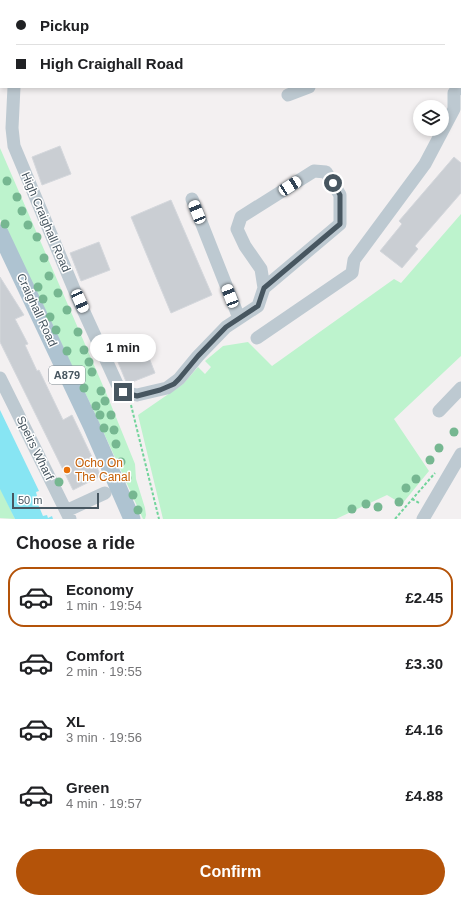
<!DOCTYPE html>
<html lang="en">
<head>
<meta charset="utf-8">
<style>
  :root { --surface:#fff; --page:#f2f2f2; --text:#202124; --muted:#757577; --line:#e0e0e0; --accent:#b45309 }
  body { margin:0; font-family:Helvetica,sans-serif; background:var(--page); color:var(--text); height:100vh; display:flex; flex-direction:column; font-size:15px; white-space:nowrap }
  * { box-sizing:border-box; margin:0 }
  p { font-size:13px; color:var(--muted) }
  .icon { flex:none; width:22px; height:22px; fill:none; stroke:currentColor; stroke-width:2; stroke-linecap:round; stroke-linejoin:round }
  .map { position:relative; height:519px; overflow:hidden }
  .drawer { display:flex; flex-direction:column; background:var(--surface); flex:1 }
  .drawer>* { flex:none }
  .top-card { position:absolute; left:0px; top:0px; width:461px; height:88px; box-shadow:0 2px 6px #0003; display:grid; align-content:center; height:88px; padding:0 16px; background:var(--surface) }
  .controls { position:absolute; left:413px; top:100px; display:grid; gap:8px }
  .controls a { display:grid; place-items:center; width:36px; height:36px; border-radius:50%; background:var(--surface); box-shadow:0 2px 6px #0003; font-size:20px }
  .scale { position:absolute; left:12px; bottom:10px; width:87px; box-sizing:border-box; padding-left:4px; border:2px solid #475660; border-top:0; font-size:11px; line-height:14px; white-space:nowrap; color:#475660; -webkit-text-stroke:3px #fff; paint-order:stroke }
  .end { position:absolute; width:18px; height:18px; margin:-9px; border:5px solid #475660; background:#fff; box-shadow:0 0 0 2px #fff }
  .from { border-radius:50% }
  .bubble { position:absolute; height:28px; border-radius:14px; background:var(--surface); box-shadow:0 2px 6px #0003; font-size:13px; font-weight:700; line-height:28px; text-align:center }
  .car { position:absolute; width:12px; height:24px; margin:-12px -6px; border-radius:5px; box-shadow:0 0 3px 1px #0007; background:linear-gradient(#fff 24%,#345 0 40%,#fff 0 76%,#345 0 86%,#fff 0) }
  .top-card b { display:flex; align-items:center; gap:14px; height:38px; font-size:15px }
  .top-card b+b { border-top:1px solid var(--line) }
  .top-card i { width:10px; height:10px; background:var(--text) }
  ul { padding:0; list-style:none }
  li { display:flex; align-items:center; gap:12px; height:60px; margin:0 8px 6px; padding:0 8px; border:2px solid transparent; border-radius:16px }
  li div { flex:1 }
  li b { display:block; font-size:15px }
  li em { font-style:normal; font-weight:700 }
  li.active { border-color:var(--accent) }
  li>.icon { width:36px; height:36px; stroke-width:1.5 }
  h2 { padding:0 16px; font-size:18px; line-height:48px }
  .button { display:flex; gap:8px; margin-top:auto; padding:8px 16px }
  .button a { flex:1; height:46px; border-radius:24px; background:var(--accent); color:#fff; font-size:16px; font-weight:700; line-height:46px; text-align:center }
  .map>svg:first-child { display:block }
  .green { fill:#bdf3cd }
  .water { fill:#87e5f3 }
  .building { fill:#caced3; stroke:#d4d7dc }
  .lines { fill:none; stroke-linecap:round; stroke-linejoin:round }
  .path { stroke:#72d49b; stroke-width:2; stroke-dasharray:3 2; stroke-linecap:butt }
  .minor { stroke:#bdc9d1; stroke-width:13 }
  .major { stroke:#aec3d1; stroke-width:17 }
  .tree { fill:#76b791 }
  .route { stroke:#475660; stroke-width:5 }
  .food-dot { fill:#e8710a; stroke:#fff; stroke-width:1.5 }
  .labels { text-anchor:middle; stroke-width:3; stroke-linejoin:round; paint-order:stroke }
  .shield { fill:#fff; stroke:#7e8990; stroke-width:1 }
  .shield-label { font-size:11px; font-weight:bold; fill:#475660 }
  .street-label { font-size:12px; fill:#475660; stroke:#fff }
  .food-label { font-size:12px; fill:#c56008; stroke:#fff; text-anchor:start }
</style>
</head>
<body>
<div class="map">
<svg width="461" height="519" viewBox="0 0 461 519">
  <rect width="100%" height="100%" fill="#f3f0f1"/>
  <!-- green -->
  <path class="green" d="M0,148L107,395L135,464L136,479L145,508L146,515L145,519H143L92,407L0,219Z
    M461,214V356L394,419L429,471L402,504L387,495L336,519H163L138,415L183,384L198,367L205,374L211,367L205,361L223,346L248,342L272,366L394,279L401,283Z
    M0,487L15,519L0,518Z"/>
  <!-- water -->
  <path class="water" d="M0,410L39,491L36,492L37,496L35,497L43,516L47,515L48,518L52,516L53,519H15L0,489Z"/>
  <!-- building -->
  <path class="building" d="M60,146L71,174L42,185L32,157Z
    M454,157L461,163V193L415,246L418,249L402,268L380,251L402,224L399,221Z
    M171,200L212,295L171,313L131,217Z
    M99,242L110,270L81,281L70,253Z
    M0,277L24,315L15,319L28,344L25,345L37,371L39,370L63,420L72,415L101,476L73,490L0,342Z
    M144,345L155,373L127,384L115,355Z"/>
  <g class="lines">
    <!-- path -->
    <path class="path" d="M131,405L159,519
      M412,499L419,503
      M395,519L435,473"/>
    <!-- minor -->
    <path class="minor" d="M348,0L349,1
      M22,1V0
      M383,1L384,0
      M460,33H461
      M14,87L12,128L14,146L79,301L117,384L123,392L137,395L167,388L179,379L198,356L226,327L258,306L264,288L261,269L245,246L237,229L241,217L314,171L326,172L340,195V224L264,288
      M288,95L309,87
      M192,199L239,318
      M257,338L352,273L354,260L425,164L454,109V93L459,87
      M0,378L70,519
      M439,411L461,388
      M66,511L105,493
      M423,519L461,454"/>
    <!-- major -->
    <path class="major" d="M0,233L91,425L132,519"/>
  </g>
  <!-- trees -->
  <g class="tree">
    <circle cx="7" cy="181" r="4.5"/>
    <circle cx="17" cy="197" r="4.5"/>
    <circle cx="22" cy="211" r="4.5"/>
    <circle cx="5" cy="224" r="4.5"/>
    <circle cx="28" cy="225" r="4.5"/>
    <circle cx="37" cy="237" r="4.5"/>
    <circle cx="44" cy="258" r="4.5"/>
    <circle cx="49" cy="276" r="4.5"/>
    <circle cx="38" cy="287" r="4.5"/>
    <circle cx="58" cy="293" r="4.5"/>
    <circle cx="43" cy="299" r="4.5"/>
    <circle cx="67" cy="310" r="4.5"/>
    <circle cx="50" cy="317" r="4.5"/>
    <circle cx="56" cy="330" r="4.5"/>
    <circle cx="78" cy="332" r="4.5"/>
    <circle cx="84" cy="350" r="4.5"/>
    <circle cx="67" cy="351" r="4.5"/>
    <circle cx="89" cy="362" r="4.5"/>
    <circle cx="92" cy="372" r="4.5"/>
    <circle cx="79" cy="374" r="4.5"/>
    <circle cx="84" cy="388" r="4.5"/>
    <circle cx="101" cy="391" r="4.5"/>
    <circle cx="105" cy="401" r="4.5"/>
    <circle cx="96" cy="406" r="4.5"/>
    <circle cx="100" cy="415" r="4.5"/>
    <circle cx="111" cy="415" r="4.5"/>
    <circle cx="104" cy="428" r="4.5"/>
    <circle cx="114" cy="430" r="4.5"/>
    <circle cx="454" cy="432" r="4.5"/>
    <circle cx="116" cy="444" r="4.5"/>
    <circle cx="439" cy="448" r="4.5"/>
    <circle cx="430" cy="460" r="4.5"/>
    <circle cx="121" cy="462" r="4.5"/>
    <circle cx="127" cy="478" r="4.5"/>
    <circle cx="416" cy="479" r="4.5"/>
    <circle cx="59" cy="482" r="4.5"/>
    <circle cx="406" cy="488" r="4.5"/>
    <circle cx="133" cy="495" r="4.5"/>
    <circle cx="399" cy="502" r="4.5"/>
    <circle cx="366" cy="504" r="4.5"/>
    <circle cx="378" cy="507" r="4.5"/>
    <circle cx="352" cy="509" r="4.5"/>
    <circle cx="138" cy="510" r="4.5"/>
  </g>
  <g class="lines">
    <!-- route -->
    <path class="route" d="M123,392L137,396L160,390L174,384L179,379L198,356L226,327L258,306L264,288L340,224V195L333,183"/>
  </g>
  <!-- markers -->
  <circle class="food-dot" cx="67" cy="470" r="4"/>
  <g class="labels">
    <!-- shield labels -->
    <rect class="shield" x="49" y="366" width="36" height="18" rx="3"/>
    <g class="shield-label">
      <text x="67" y="379">A879</text>
    </g>
    <!-- street labels -->
    <g class="street-label">
      <text transform="translate(46 222) rotate(67)" y="4">High Craighall Road</text>
      <text transform="translate(37 310) rotate(65)" y="4">Craighall Road</text>
      <text transform="translate(35 448) rotate(64)" y="4">Speirs Wharf</text>
    </g>
    <!-- food labels -->
    <g class="food-label">
      <text x="75" y="467">Ocho On<tspan x="75" dy="14">The Canal</tspan></text>
    </g>
  </g>
</svg>
<div class="controls">
<a><svg class="icon" aria-label="layers" viewBox="0 0 24 24"><path d="M12 4l9 5-9 5-9-5zM3 14l9 5 9-5"/></svg></a>
</div>
<div class="scale">50 m</div>
<i class="end from" style="left:333px;top:183px"></i>
<i class="end" style="left:123px;top:392px"></i>
<div class="bubble" style="left:90px;top:334px;width:66px">1 min</div>
<i class="car" style="left:290px;top:186px;rotate:57deg"></i>
<i class="car" style="left:197px;top:212px;rotate:338deg"></i>
<i class="car" style="left:230px;top:296px;rotate:339deg"></i>
<i class="car" style="left:80px;top:301px;rotate:156deg"></i>
<div class="top-card">
<b><i class="from"></i>Pickup</b>
<b><i></i>High Craighall Road</b>
</div>
</div>
<section class="drawer">
<h2>Choose a ride</h2>
<ul>
<li class="active"><svg class="icon" aria-label="car" viewBox="0 0 24 24"><path d="M5 17H2v-5l4-1 3-4h7l3 4 3 1v5h-3M9 17h6M6 11h13"/><circle cx="7" cy="17" r="2"/><circle cx="17" cy="17" r="2"/></svg><div><b>Economy</b><p>1 min · 19:54</p></div><em>£2.45</em></li>
<li><svg class="icon" aria-label="car" viewBox="0 0 24 24"><path d="M5 17H2v-5l4-1 3-4h7l3 4 3 1v5h-3M9 17h6M6 11h13"/><circle cx="7" cy="17" r="2"/><circle cx="17" cy="17" r="2"/></svg><div><b>Comfort</b><p>2 min · 19:55</p></div><em>£3.30</em></li>
<li><svg class="icon" aria-label="car" viewBox="0 0 24 24"><path d="M5 17H2v-5l4-1 3-4h7l3 4 3 1v5h-3M9 17h6M6 11h13"/><circle cx="7" cy="17" r="2"/><circle cx="17" cy="17" r="2"/></svg><div><b>XL</b><p>3 min · 19:56</p></div><em>£4.16</em></li>
<li><svg class="icon" aria-label="car" viewBox="0 0 24 24"><path d="M5 17H2v-5l4-1 3-4h7l3 4 3 1v5h-3M9 17h6M6 11h13"/><circle cx="7" cy="17" r="2"/><circle cx="17" cy="17" r="2"/></svg><div><b>Green</b><p>4 min · 19:57</p></div><em>£4.88</em></li>
</ul>
<div class="button"><a>Confirm</a></div>
</section>
</body>
</html>
